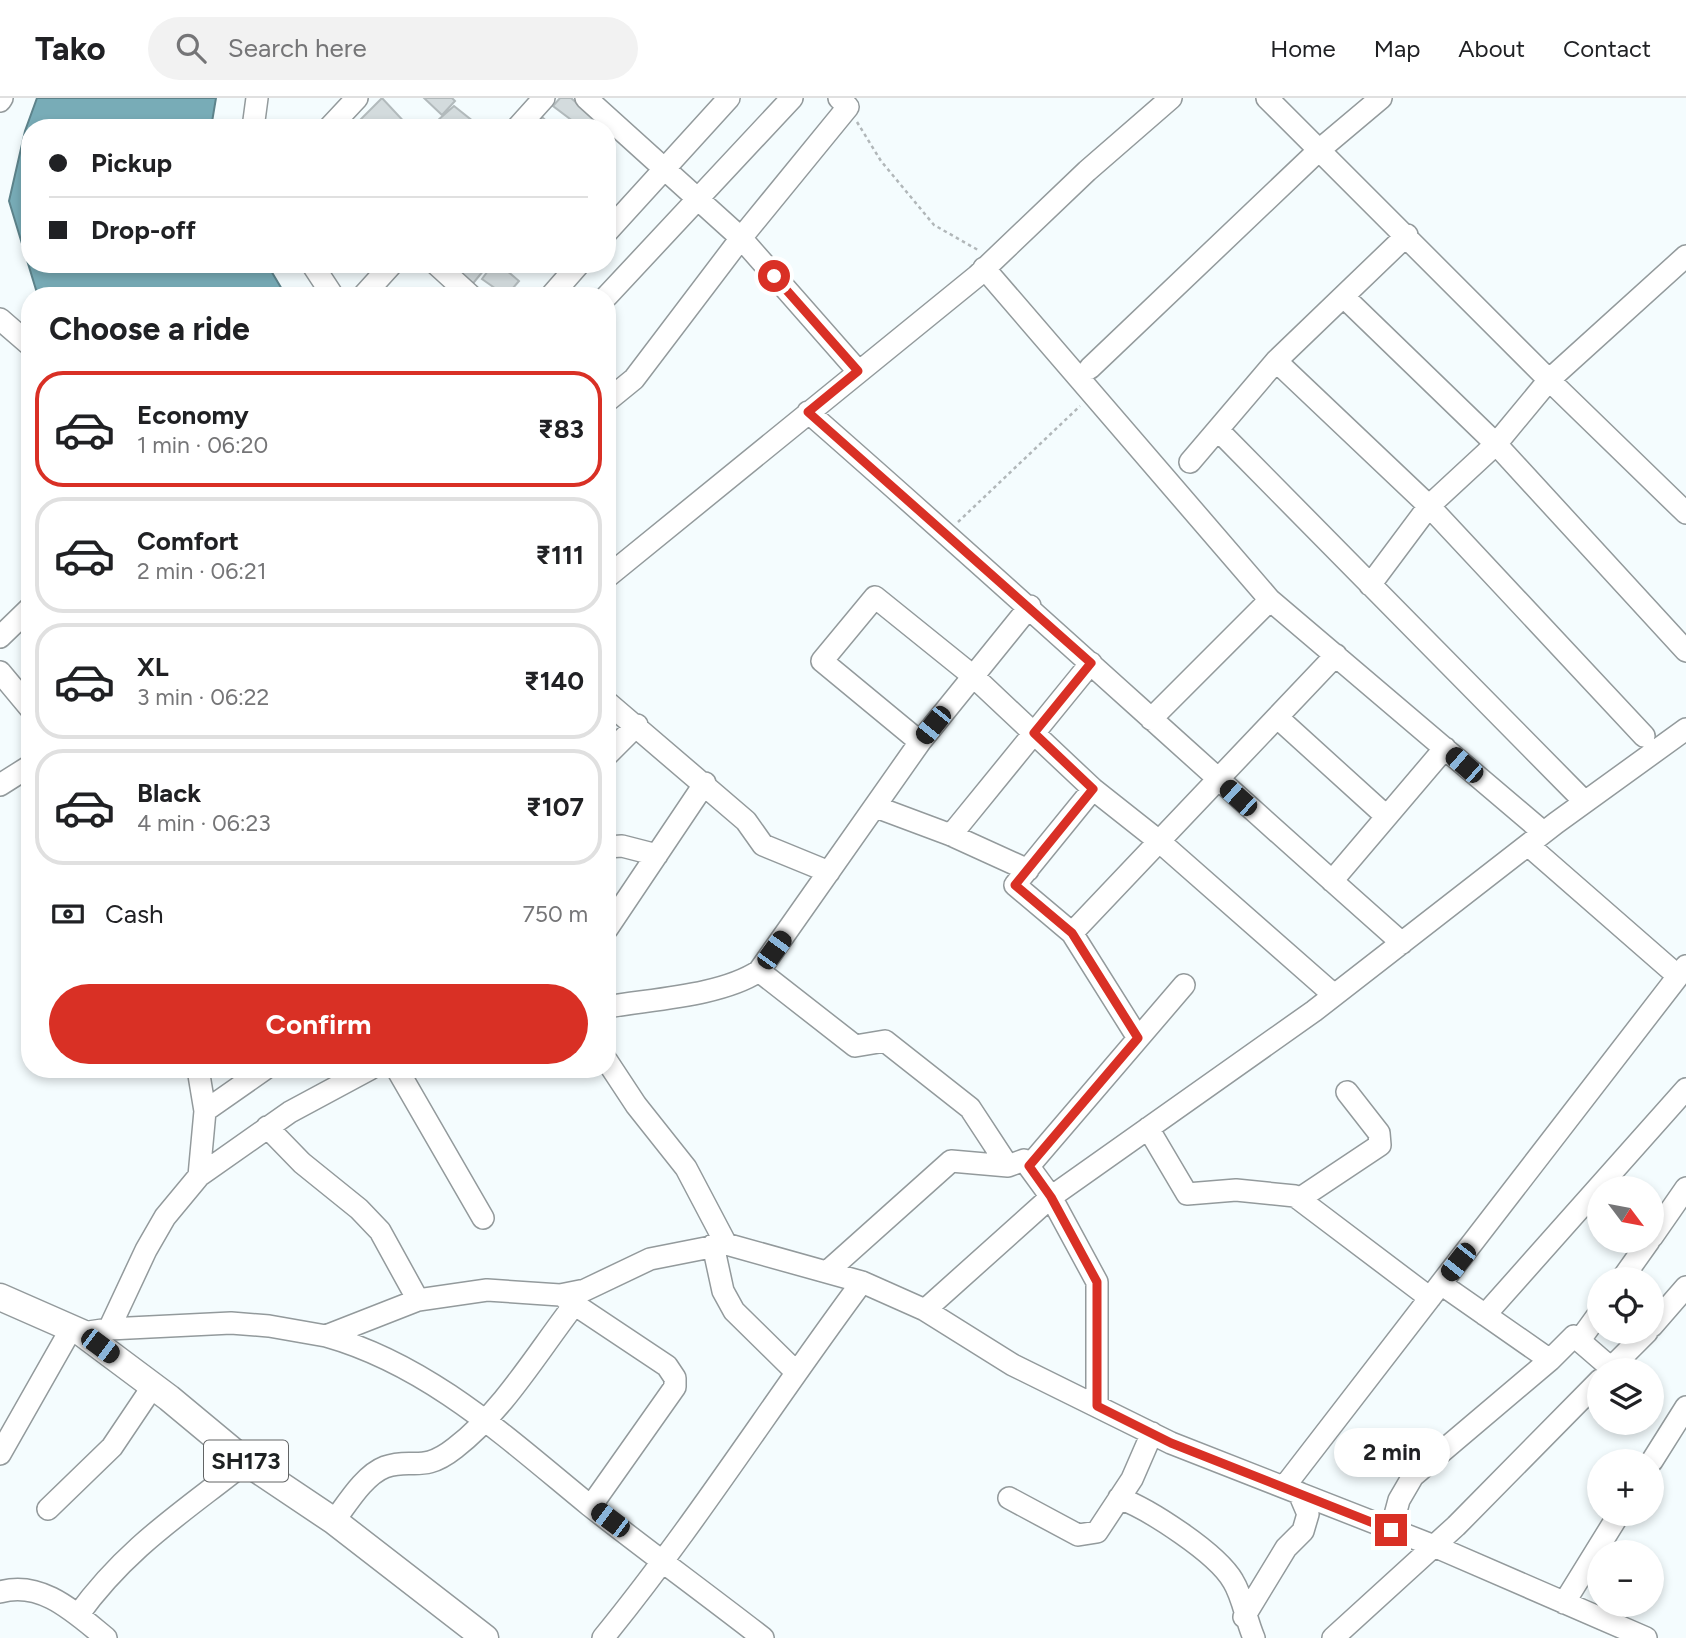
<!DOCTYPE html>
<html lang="en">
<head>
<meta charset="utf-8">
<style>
  :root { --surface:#fff; --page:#f2f2f2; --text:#202124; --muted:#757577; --line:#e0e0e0; --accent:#d93025 }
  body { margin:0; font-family:Figtree,sans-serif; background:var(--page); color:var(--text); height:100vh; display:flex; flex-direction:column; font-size:26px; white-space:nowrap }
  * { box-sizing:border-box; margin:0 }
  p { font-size:23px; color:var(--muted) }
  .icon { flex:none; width:38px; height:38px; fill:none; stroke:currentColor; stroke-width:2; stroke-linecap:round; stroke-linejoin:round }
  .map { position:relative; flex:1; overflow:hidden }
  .details { position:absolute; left:21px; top:189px; width:595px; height:791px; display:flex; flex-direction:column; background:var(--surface); border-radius:28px; box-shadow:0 4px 10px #0003 }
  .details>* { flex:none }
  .hud { position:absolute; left:21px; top:21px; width:595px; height:154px; border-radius:28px; box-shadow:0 4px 10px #0003; display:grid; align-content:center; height:154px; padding:0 28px; background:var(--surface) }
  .needle { width:46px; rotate:122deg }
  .tools { position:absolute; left:1587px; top:1078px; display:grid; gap:14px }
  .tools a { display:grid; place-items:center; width:77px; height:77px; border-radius:50%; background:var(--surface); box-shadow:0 4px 10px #0003; font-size:35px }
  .end { position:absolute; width:32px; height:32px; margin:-16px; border:9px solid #d93025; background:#fff; box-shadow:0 0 0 4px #fff }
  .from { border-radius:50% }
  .bubble { position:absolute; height:49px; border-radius:24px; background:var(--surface); box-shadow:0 4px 10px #0003; font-size:23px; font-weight:700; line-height:49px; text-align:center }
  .car { position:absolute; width:21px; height:42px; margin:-21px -10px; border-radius:9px; box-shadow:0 0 5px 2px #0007; background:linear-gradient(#222 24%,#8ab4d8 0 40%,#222 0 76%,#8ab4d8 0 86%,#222 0) }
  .hud b { display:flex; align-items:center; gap:24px; height:66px; font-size:26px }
  .hud b+b { border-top:2px solid var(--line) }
  .hud i { width:18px; height:18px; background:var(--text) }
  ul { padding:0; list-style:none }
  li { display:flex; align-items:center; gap:21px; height:116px; margin:0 14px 10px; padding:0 14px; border:4px solid var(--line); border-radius:28px }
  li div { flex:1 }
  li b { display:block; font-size:26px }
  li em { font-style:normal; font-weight:700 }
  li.current { border-color:var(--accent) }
  li>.icon { width:63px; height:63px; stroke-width:1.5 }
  h2 { padding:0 28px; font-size:32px; line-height:84px }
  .pay { display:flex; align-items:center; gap:18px; height:77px; padding:0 28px; font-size:26px }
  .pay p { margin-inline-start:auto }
  .button { display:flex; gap:14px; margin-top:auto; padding:14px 28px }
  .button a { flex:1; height:80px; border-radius:42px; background:var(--accent); color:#fff; font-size:28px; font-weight:700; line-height:80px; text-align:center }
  header { display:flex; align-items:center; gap:42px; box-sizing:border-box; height:98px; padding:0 35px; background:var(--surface); border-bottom:2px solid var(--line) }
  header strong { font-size:33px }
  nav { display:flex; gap:38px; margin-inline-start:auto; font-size:24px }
  .search { width:490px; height:63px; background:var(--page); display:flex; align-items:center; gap:18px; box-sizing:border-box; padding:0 24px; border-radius:38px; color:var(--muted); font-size:26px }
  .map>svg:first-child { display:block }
  .water { fill:#78acb7; stroke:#5d838b; stroke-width:2 }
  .building { fill:#d3dbdd; stroke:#b2babc; stroke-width:2 }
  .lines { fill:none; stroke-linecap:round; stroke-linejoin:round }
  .minor-casing { stroke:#939a9c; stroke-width:24 }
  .major-casing { stroke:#939a9c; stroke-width:29 }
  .path { stroke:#b1b7b9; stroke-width:2.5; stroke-dasharray:3.5 3.5; stroke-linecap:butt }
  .minor { stroke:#fff; stroke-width:21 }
  .major { stroke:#fff; stroke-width:26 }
  .route { stroke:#d93025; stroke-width:9 }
  .labels { text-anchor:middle; stroke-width:5; stroke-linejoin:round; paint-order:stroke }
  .shield { fill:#fff; stroke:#626465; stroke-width:2 }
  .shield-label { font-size:24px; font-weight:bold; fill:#1f2223 }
</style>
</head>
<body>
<header>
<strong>Tako</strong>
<div class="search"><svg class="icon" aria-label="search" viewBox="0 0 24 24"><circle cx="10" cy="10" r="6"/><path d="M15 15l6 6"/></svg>Search here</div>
<nav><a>Home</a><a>Map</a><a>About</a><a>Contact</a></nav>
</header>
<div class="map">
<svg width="1686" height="1540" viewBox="0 0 1686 1540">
  <rect width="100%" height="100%" fill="#f4fcfe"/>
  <!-- water -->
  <path class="water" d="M37,0H216L211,30H30V166H267L286,198L37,195L9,103L25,33Z"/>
  <!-- building -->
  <path class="building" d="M382,0L410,30H369L361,21Z
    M424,0H452L455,3L442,17Z
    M560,0H571L597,23L590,30H582L553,8Z
    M454,8L474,24L469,30H429Z
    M542,19L554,30H532Z
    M458,166H489L470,189L451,174Z
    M493,166H499L519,183L506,198L482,181Z"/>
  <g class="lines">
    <!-- minor casing -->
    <g class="minor-casing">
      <path id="minor" d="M586,0L741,140L858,273
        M1267,0L1549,282L1686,158
        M0,3L2,0
        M253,30L257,0
        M329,30L357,0
        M517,30L544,0
        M607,134L729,0
        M312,166L333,198
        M436,166L471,198
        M984,170L1270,502L1543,734
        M363,198L392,166
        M551,198L579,166
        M607,198L792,0
        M1344,199L1496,346L1686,553
        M0,221L30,247
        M1276,263L1429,408L1644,638
        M1090,270L1318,53L1381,0
        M607,303L634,281L741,140L848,9L839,0
        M808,314C1008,489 1203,669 1402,845
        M1218,332L1579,698
        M1190,364L1276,263L1407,137
        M607,479L977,178L1087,73L1171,0
        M1370,487L1429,408L1496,346L1549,282L1686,415
        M0,539L30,510
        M0,574L30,610
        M607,604L746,723L763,747L829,774
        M1278,620L1386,718
        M1151,621L1270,502
        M920,644L822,563L875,499L973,578L1093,691L1160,744L1334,897
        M607,657L637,627
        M0,687L30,668
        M1093,691L1015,787L1072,835L1336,557
        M876,709L951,737L1028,772
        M951,737L1091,565
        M1528,747L1678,878
        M607,749L622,748L657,757
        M1332,783L1445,650
        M607,831L705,685
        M1072,835L1138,940
        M759,873L855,948L885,943L970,1010L1008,1068L1024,1062L1051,1099L1097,1184V1308
        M607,909C652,901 721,898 759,873L920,644L1030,508
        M607,963L636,1007L686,1070L726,1146
        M198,971L205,1013L199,1078
        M397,971L483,1120
        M205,1013L265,971
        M267,1029L302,1065L359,1111L380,1133L418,1202
        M1148,1030L1187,1096L1236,1092L1295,1098L1430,1200
        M1029,1068L1184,887
        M1299,1101L1380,1047L1379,1035L1347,994
        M1652,1139L1686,1090
        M713,1147L723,1193L734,1213L795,1273
        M828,1173L951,1063L1008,1068
        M1622,1181L1649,1143
        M1441,1186L1550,1262L1574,1238L1611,1270
        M565,1200L667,1268L675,1280V1289L591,1408
        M925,1212L1051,1099L1314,913L1556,725L1686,631
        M1485,1217L1686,991
        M1652,1228L1686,1189
        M109,1231L146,1152L165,1119L199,1078L290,1014L370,971
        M82,1235L109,1231L231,1225L269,1228L326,1238L418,1202L487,1192L560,1197L585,1192L650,1161L726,1146L862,1184L925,1212L1013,1267L1171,1345L1434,1448L1646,1540
        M326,1238C429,1267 507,1340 589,1407C646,1452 705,1495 763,1540
        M1579,1243L1600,1214
        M1609,1272L1647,1234
        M0,1356L71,1231
        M1652,1363L1686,1309
        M1284,1389L1686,868
        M1009,1400L1078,1437L1097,1434L1132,1381L1152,1335
        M1119,1400C1149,1411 1217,1455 1233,1483C1243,1499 1246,1522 1254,1540
        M48,1411L112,1349L153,1288
        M334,1423C347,1406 364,1377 385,1369C413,1359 422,1376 455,1350C503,1313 537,1255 574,1207
        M1391,1432L1399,1402L1413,1378L1550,1262
        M0,1494C42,1482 75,1515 106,1540
        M1564,1505L1619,1416
        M78,1517C127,1449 182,1415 246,1364
        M1244,1519L1286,1450L1303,1433L1308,1416L1299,1395
        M603,1540C696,1426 774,1302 862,1184
        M1333,1540L1456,1428L1600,1282"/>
    </g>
    <!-- major casing -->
    <g class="major-casing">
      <path id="major" d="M0,1199L82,1235L169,1300L246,1364L334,1423L485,1540"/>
    </g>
    <!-- path -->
    <path class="path" d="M857,24L881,63L934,127L978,152
      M958,424L1080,308"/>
    <!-- minor -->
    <use href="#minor" class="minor"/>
    <!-- major -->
    <use href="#major" class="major"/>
  </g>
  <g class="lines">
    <!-- route -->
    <path class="route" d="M774,178L858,273L808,314L1091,565L1034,635L1093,691L1015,787L1072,835L1138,940L1029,1068L1051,1099L1097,1184V1308L1171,1345L1391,1432"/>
  </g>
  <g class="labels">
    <!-- shield labels -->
    <rect class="shield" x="204" y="1342.5" width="84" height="41" rx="5"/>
    <g class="shield-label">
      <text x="246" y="1371">SH173</text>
    </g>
  </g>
</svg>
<div class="tools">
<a><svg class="needle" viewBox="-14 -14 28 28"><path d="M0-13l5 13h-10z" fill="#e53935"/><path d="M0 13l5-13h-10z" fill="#757577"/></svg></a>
<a><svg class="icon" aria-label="locate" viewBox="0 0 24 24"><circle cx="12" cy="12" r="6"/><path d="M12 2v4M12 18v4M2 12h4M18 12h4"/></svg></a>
<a><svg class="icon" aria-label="layers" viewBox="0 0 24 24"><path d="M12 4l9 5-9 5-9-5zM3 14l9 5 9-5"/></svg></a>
<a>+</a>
<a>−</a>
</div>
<i class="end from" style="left:774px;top:178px"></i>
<i class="end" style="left:1391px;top:1432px"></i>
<div class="bubble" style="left:1334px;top:1330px;width:116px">2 min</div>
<i class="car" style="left:933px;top:627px;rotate:219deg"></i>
<i class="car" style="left:1464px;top:667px;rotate:311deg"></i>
<i class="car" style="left:1238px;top:700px;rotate:312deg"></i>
<i class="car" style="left:774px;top:852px;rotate:36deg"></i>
<i class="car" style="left:1458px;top:1164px;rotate:218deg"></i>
<i class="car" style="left:100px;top:1248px;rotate:127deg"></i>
<i class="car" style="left:610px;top:1422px;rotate:307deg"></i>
<div class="hud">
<b><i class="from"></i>Pickup</b>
<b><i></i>Drop-off</b>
</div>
<section class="details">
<h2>Choose a ride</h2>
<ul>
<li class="current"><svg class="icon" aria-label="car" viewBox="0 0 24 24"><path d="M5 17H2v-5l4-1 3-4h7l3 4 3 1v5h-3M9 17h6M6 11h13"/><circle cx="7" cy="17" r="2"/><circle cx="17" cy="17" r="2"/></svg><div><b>Economy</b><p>1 min · 06:20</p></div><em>₹83</em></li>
<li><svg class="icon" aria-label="car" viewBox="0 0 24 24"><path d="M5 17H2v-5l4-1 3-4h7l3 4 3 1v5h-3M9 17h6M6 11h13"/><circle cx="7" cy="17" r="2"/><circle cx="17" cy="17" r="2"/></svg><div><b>Comfort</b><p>2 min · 06:21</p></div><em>₹111</em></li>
<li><svg class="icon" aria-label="car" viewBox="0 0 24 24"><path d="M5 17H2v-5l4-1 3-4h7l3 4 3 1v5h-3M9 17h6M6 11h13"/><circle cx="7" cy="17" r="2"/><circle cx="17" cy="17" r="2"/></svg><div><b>XL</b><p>3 min · 06:22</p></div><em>₹140</em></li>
<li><svg class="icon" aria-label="car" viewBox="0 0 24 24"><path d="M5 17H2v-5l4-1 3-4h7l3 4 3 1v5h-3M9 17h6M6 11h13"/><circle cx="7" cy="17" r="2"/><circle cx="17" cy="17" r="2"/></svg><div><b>Black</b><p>4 min · 06:23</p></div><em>₹107</em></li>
</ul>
<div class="pay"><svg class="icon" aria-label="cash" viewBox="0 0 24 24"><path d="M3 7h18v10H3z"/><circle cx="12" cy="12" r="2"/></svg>Cash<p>750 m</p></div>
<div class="button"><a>Confirm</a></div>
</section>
</div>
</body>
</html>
